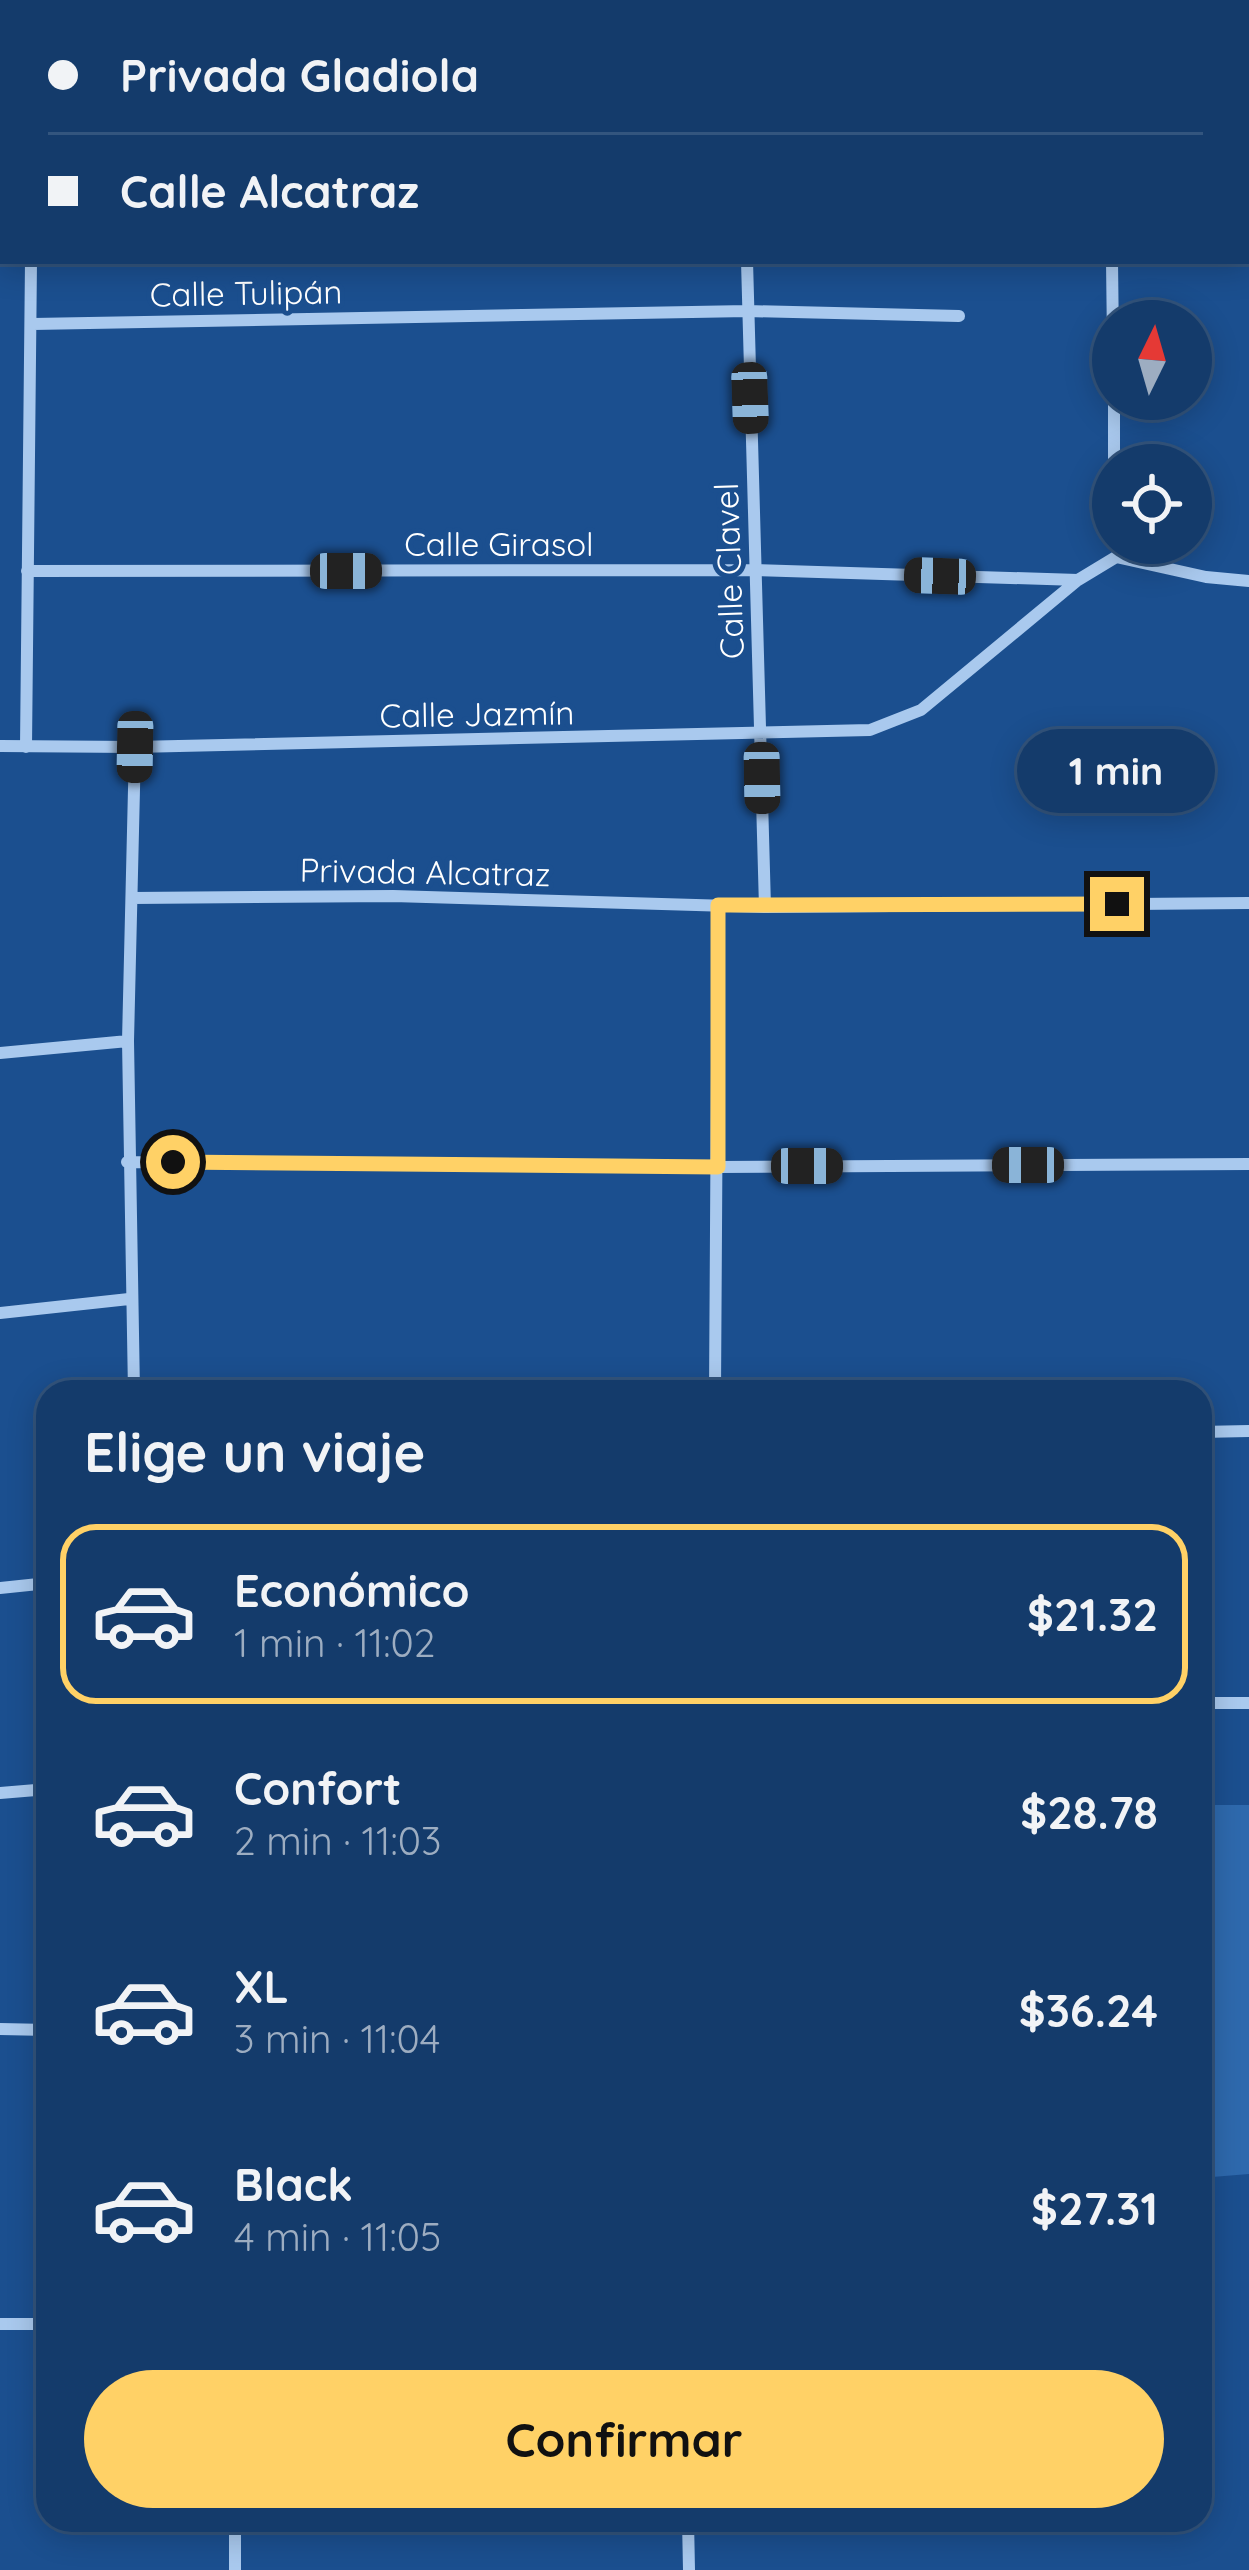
<!DOCTYPE html>
<html lang="es">
<head>
<meta charset="utf-8">
<style>
  :root { --surface:#143b6b; --page:#1d4271; --text:#f1f3f6; --muted:#9dadc1; --line:#33557e; --accent:#ffd166 }
  body { margin:0; font-family:Quicksand,sans-serif; background:var(--page); color:var(--text); height:100vh; display:flex; flex-direction:column; font-size:45px; white-space:nowrap }
  * { box-sizing:border-box; margin:0 }
  p { font-size:39px; color:var(--muted) }
  .icon { flex:none; width:66px; height:66px; fill:none; stroke:currentColor; stroke-width:2; stroke-linecap:round; stroke-linejoin:round }
  .map { position:relative; flex:1; overflow:hidden }
  .panel { position:absolute; left:36px; top:1380px; width:1176px; height:1152px; display:flex; flex-direction:column; background:var(--surface); border-radius:36px; box-shadow:0 6px 30px #0003,0 0 0 3px var(--line) }
  .panel>* { flex:none }
  .banner { position:absolute; left:0px; top:0px; width:1251px; height:264px; box-shadow:0 6px 30px #0003,0 0 0 3px var(--line); display:grid; align-content:center; height:264px; padding:0 48px; background:var(--surface) }
  .needle { width:78px; rotate:5deg }
  .buttons { position:absolute; left:1092px; top:300px; display:grid; gap:24px }
  .buttons a { display:grid; place-items:center; width:120px; height:120px; border-radius:50%; background:var(--surface); box-shadow:0 6px 30px #0003,0 0 0 3px var(--line); font-size:60px }
  .end { position:absolute; width:54px; height:54px; margin:-27px; border:15px solid #ffd166; background:#111; box-shadow:0 0 0 6px #111 }
  .from { border-radius:50% }
  .bubble { position:absolute; height:84px; border-radius:42px; background:var(--surface); box-shadow:0 6px 30px #0003,0 0 0 3px var(--line); font-size:39px; font-weight:700; line-height:84px; text-align:center }
  .car { position:absolute; width:36px; height:72px; margin:-36px -18px; border-radius:15px; box-shadow:0 0 9px 3px #0007; background:linear-gradient(#222 24%,#8ab4d8 0 40%,#222 0 76%,#8ab4d8 0 86%,#222 0) }
  .banner b { display:flex; align-items:center; gap:42px; height:114px; font-size:45px }
  .banner b+b { border-top:3px solid var(--line) }
  .banner i { width:30px; height:30px; background:var(--text) }
  ul { padding:0; list-style:none }
  li { display:flex; align-items:center; gap:36px; height:180px; margin:0 24px 18px; padding:0 24px; border:6px solid transparent; border-radius:36px }
  li div { flex:1 }
  li b { display:block; font-size:45px }
  li em { font-style:normal; font-weight:700 }
  li.on { border-color:var(--accent) }
  li>.icon { width:108px; height:108px; stroke-width:1.5 }
  h2 { padding:0 48px; font-size:54px; line-height:144px }
  .primary-button { display:flex; gap:24px; margin-top:auto; padding:24px 48px }
  .primary-button a { flex:1; height:138px; border-radius:72px; background:var(--accent); color:#111; font-size:48px; font-weight:700; line-height:138px; text-align:center }
  .map>svg:first-child { display:block }
  .pitch { fill:#2e69ad }
  .lines { fill:none; stroke-linecap:round; stroke-linejoin:round }
  .street { stroke:#a9c9ee; stroke-width:12 }
  .route { stroke:#ffd166; stroke-width:15 }
  .labels { text-anchor:middle; stroke-width:10; stroke-linejoin:round; paint-order:stroke }
  .street-label { font-size:33px; fill:#fff; stroke:#1b4f8f }
</style>
</head>
<body>
<div class="map">
<svg width="1249" height="2570" viewBox="0 0 1249 2570">
  <rect width="100%" height="100%" fill="#1b4f8f"/>
  <!-- pitch -->
  <path class="pitch" d="M1200,1805H1249V2174L1200,2178Z"/>
  <g class="lines">
    <!-- street -->
    <path class="street" d="M24,0V3
      M1107,0L1108,3
      M747,3V0
      M747,261L765,907
      M1112,261L1113,342
      M33,324L748,311L959,316
      M1114,399V465
      M27,571L755,570L1078,580
      M0,746L135,747L870,730L921,710L1078,580L1116,557L1206,577L1249,581
      M26,747L31,261
      M132,898L393,896L765,907L1249,903
      M0,1053L128,1041
      M127,1162L718,1167L1249,1164
      M0,1313L129,1299
      M134,1392L128,1041L135,747
      M715,1392L718,905
      M1200,1432L1249,1431
      M0,1588L48,1583
      M1200,1703H1249
      M0,1793L48,1789
      M0,2029L48,2030
      M0,2324H48
      M235,2520V2570
      M688,2520L689,2570"/>
  </g>
  <g class="lines">
    <!-- route -->
    <path class="route" d="M173,1162L718,1167V905L1117,904"/>
  </g>
  <g class="labels">
    <!-- street labels -->
    <g class="street-label">
      <text transform="translate(246 293) rotate(-1)" y="12">Calle Tulipán</text>
      <text x="499" y="556">Calle Girasol</text>
      <text transform="translate(729 571) rotate(-92)" y="12">Calle Clavel</text>
      <text transform="translate(477 714) rotate(-1)" y="12">Calle Jazmín</text>
      <text transform="translate(425 872) rotate(1)" y="12">Privada Alcatraz</text>
    </g>
  </g>
</svg>
<div class="buttons">
<a><svg class="needle" viewBox="-14 -14 28 28"><path d="M0-13l5 13h-10z" fill="#e53935"/><path d="M0 13l5-13h-10z" fill="#9dadc1"/></svg></a>
<a><svg class="icon" aria-label="locate" viewBox="0 0 24 24"><circle cx="12" cy="12" r="6"/><path d="M12 2v4M12 18v4M2 12h4M18 12h4"/></svg></a>
</div>
<i class="end from" style="left:173px;top:1162px"></i>
<i class="end" style="left:1117px;top:904px"></i>
<div class="bubble" style="left:1017px;top:729px;width:198px">1 min</div>
<i class="car" style="left:750px;top:398px;rotate:178deg"></i>
<i class="car" style="left:346px;top:571px;rotate:90deg"></i>
<i class="car" style="left:940px;top:576px;rotate:272deg"></i>
<i class="car" style="left:135px;top:747px;rotate:181deg"></i>
<i class="car" style="left:762px;top:778px;rotate:179deg"></i>
<i class="car" style="left:1028px;top:1165px;rotate:270deg"></i>
<i class="car" style="left:807px;top:1166px;rotate:90deg"></i>
<div class="banner">
<b><i class="from"></i>Privada Gladiola</b>
<b><i></i>Calle Alcatraz</b>
</div>
<section class="panel">
<h2>Elige un viaje</h2>
<ul>
<li class="on"><svg class="icon" aria-label="car" viewBox="0 0 24 24"><path d="M5 17H2v-5l4-1 3-4h7l3 4 3 1v5h-3M9 17h6M6 11h13"/><circle cx="7" cy="17" r="2"/><circle cx="17" cy="17" r="2"/></svg><div><b>Económico</b><p>1 min · 11:02</p></div><em>$21.32</em></li>
<li><svg class="icon" aria-label="car" viewBox="0 0 24 24"><path d="M5 17H2v-5l4-1 3-4h7l3 4 3 1v5h-3M9 17h6M6 11h13"/><circle cx="7" cy="17" r="2"/><circle cx="17" cy="17" r="2"/></svg><div><b>Confort</b><p>2 min · 11:03</p></div><em>$28.78</em></li>
<li><svg class="icon" aria-label="car" viewBox="0 0 24 24"><path d="M5 17H2v-5l4-1 3-4h7l3 4 3 1v5h-3M9 17h6M6 11h13"/><circle cx="7" cy="17" r="2"/><circle cx="17" cy="17" r="2"/></svg><div><b>XL</b><p>3 min · 11:04</p></div><em>$36.24</em></li>
<li><svg class="icon" aria-label="car" viewBox="0 0 24 24"><path d="M5 17H2v-5l4-1 3-4h7l3 4 3 1v5h-3M9 17h6M6 11h13"/><circle cx="7" cy="17" r="2"/><circle cx="17" cy="17" r="2"/></svg><div><b>Black</b><p>4 min · 11:05</p></div><em>$27.31</em></li>
</ul>
<div class="primary-button"><a>Confirmar</a></div>
</section>
</div>
</body>
</html>
